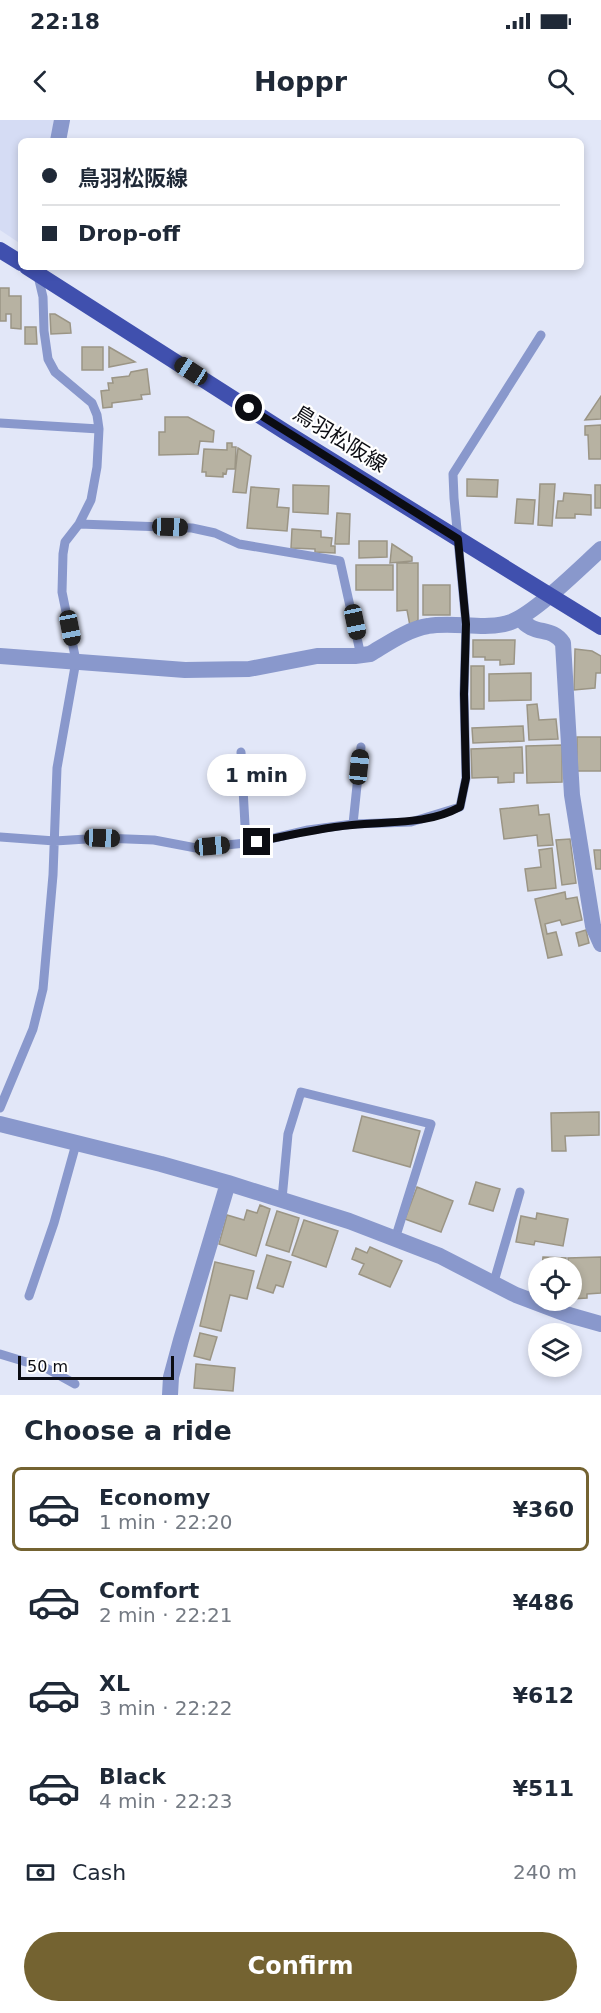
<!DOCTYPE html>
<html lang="en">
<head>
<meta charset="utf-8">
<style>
  :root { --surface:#fff; --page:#f2f2f3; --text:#1f2937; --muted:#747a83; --line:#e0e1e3; --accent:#746331 }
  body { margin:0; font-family:"DejaVu Sans","Noto Sans JP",sans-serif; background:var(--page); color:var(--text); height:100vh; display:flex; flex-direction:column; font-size:22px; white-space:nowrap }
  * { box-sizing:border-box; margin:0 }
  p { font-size:20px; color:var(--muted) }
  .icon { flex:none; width:33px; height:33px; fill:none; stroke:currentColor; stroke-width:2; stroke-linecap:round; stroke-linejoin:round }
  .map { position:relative; height:1275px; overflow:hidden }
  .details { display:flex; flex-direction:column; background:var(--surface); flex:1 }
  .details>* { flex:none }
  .banner { position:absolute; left:18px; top:18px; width:566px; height:132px; border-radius:9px; box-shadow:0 3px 9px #0003; display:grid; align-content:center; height:132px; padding:0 24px; background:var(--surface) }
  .tools { position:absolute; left:528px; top:1137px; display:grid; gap:12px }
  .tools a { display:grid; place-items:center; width:54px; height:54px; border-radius:50%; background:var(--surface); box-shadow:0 3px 9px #0003; font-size:30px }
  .scale { position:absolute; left:18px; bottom:15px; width:156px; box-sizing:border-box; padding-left:6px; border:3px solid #0b0c12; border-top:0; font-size:16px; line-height:21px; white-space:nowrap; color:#0b0c12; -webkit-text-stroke:4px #fff; paint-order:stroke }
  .end { position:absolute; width:27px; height:27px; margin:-14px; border:8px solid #0b0c12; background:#fff; box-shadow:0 0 0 3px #fff }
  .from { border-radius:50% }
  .bubble { position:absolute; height:42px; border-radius:21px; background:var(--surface); box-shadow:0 3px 9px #0003; font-size:20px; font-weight:600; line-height:42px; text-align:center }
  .car { position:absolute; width:18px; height:36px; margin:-18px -9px; border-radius:8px; box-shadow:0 0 4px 2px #0007; background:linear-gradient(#222 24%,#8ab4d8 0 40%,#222 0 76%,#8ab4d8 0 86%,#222 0) }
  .banner b { display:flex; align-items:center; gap:21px; height:57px; font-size:22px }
  .banner b+b { border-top:2px solid var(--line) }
  .banner i { width:15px; height:15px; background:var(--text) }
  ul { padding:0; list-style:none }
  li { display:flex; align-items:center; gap:18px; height:84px; margin:0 12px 9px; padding:0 12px; border:3px solid transparent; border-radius:9px }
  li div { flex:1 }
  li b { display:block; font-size:22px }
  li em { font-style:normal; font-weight:600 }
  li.current { border-color:var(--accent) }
  li>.icon { width:54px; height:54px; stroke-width:1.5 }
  h2 { padding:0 24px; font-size:27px; line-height:72px }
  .pay { display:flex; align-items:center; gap:15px; height:66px; padding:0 24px; font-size:22px }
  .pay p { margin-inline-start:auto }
  .cta { display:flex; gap:12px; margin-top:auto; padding:12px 24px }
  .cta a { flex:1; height:69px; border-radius:36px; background:var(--accent); color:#fff; font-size:24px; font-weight:600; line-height:69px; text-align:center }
  .status { display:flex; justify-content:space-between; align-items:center; height:42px; padding:0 30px; background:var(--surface); direction:ltr }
  .status svg { height:16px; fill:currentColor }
  header { display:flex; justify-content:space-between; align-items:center; height:78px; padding:0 24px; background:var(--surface); font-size:27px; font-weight:600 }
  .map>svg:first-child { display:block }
  .built { fill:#d5dcf4 }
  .building { fill:#b7b2a2; stroke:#9b9585; stroke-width:1.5 }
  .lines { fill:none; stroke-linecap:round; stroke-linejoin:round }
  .service { stroke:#8998cc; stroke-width:9 }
  .minor { stroke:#8998cc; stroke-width:16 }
  .primary { stroke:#4050ae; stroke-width:16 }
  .route { stroke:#0b0c12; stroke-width:8 }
  .labels { text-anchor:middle; stroke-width:4.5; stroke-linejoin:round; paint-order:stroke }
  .street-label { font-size:21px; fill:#0b0c12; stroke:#fff }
</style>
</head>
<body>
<div class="status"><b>22:18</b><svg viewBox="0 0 49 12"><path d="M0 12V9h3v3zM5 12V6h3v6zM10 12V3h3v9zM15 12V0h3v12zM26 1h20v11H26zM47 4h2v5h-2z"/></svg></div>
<header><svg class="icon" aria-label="back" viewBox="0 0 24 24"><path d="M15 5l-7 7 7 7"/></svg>Hoppr<svg class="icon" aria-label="search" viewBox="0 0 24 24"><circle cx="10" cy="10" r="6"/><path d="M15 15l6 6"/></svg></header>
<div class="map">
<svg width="601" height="1275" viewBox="0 0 601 1275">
  <rect width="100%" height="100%" fill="#e2e7f8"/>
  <!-- built -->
  <path class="built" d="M0,0H54L51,21H21V124L0,110Z"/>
  <!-- building -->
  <path class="building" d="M0,168H9V176H21V209L11,208V194H6V201H0Z
    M50,194H55L70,203L71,213L51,214Z
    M25,207H36L37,224H25Z
    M82,227H103V250H82Z
    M109,227L135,242L109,247Z
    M147,249L150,274L141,275L142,279L112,283V287L103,288L101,271L109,270L108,263H113L112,258L129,256L131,252Z
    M601,276V299L585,300Z
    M165,297H188L214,311L213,322L200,321L198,334L159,335V312H165Z
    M601,305V339H589L588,315H585V306Z
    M227,323H232V327H236L235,349H227L226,354L223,353V357L206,356V352H202L204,329L227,330Z
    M238,328L251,336L246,373L233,372Z
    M467,359L498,360L497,377L467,376Z
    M540,364H555L552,406L538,405Z
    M293,365L329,366L328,394L293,392Z
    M595,365H601V388H595Z
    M251,367L279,369L277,387L289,388L287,411L247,408Z
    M564,373L591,375V395L575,394V398H556L558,381H563Z
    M517,379L535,380L533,404L515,403Z
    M337,393L350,394L349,424H335Z
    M292,409L321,411V417L332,418L331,426H335V433L315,432V429L291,428Z
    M359,421H387V437L359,438Z
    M392,424L412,437V441L390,443Z
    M397,443H418V500L410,506L407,490L397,491Z
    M356,445H393V470H356Z
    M423,465H450V495H423Z
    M473,520H515L514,544L500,545V540H485V537H473Z
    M575,529L592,531L601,536V553H596L595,568L574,570Z
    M471,546H484V589H471Z
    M531,553V580L489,581V554Z
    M537,584L539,600L556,599L558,619L529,620L527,585Z
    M523,606L524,621L473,623L472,608Z
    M577,617H601V651H577Z
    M562,625V662L527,663L526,626Z
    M522,627L523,653H514V662L498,663V657L472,658L471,629Z
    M538,685L539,695L549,694L553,725L538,726L537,715L504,719L500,689Z
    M570,719L576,763L562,765L556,720Z
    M552,728L556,768L528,771L525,749L541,747L539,730Z
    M594,730H601V749H596Z
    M565,772L566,779L577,777L582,800L562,805L560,800L545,804L547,814L556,812L562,835L548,838L535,779Z
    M586,810L589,823L579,826L576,813Z
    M599,992V1015L565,1016L566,1031H552L551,993Z
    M362,996L420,1011L410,1047L353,1031Z
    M476,1062L500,1069L493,1091L469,1084Z
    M417,1067L453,1081L441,1112L405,1099Z
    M260,1085L270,1089L256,1136L219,1124L227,1095L244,1100L247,1090L257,1093Z
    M277,1091L299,1098L289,1132L266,1125Z
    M537,1093L568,1099L563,1126L535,1121L534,1125L516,1122L521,1096L536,1099Z
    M304,1100L338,1111L326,1147L292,1135Z
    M370,1127L402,1141L390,1167L359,1154L364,1144L352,1139L356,1128L367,1133Z
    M267,1135L291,1142L283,1167L276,1165L273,1173L257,1168Z
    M543,1137L566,1138L565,1148H542Z
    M601,1137V1173L587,1174V1178L572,1179V1148H569L568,1138Z
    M215,1142L254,1151L247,1179L230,1175L221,1211L200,1206Z
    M200,1213L217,1217L210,1240L194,1236Z
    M196,1244L235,1248L233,1271L194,1268Z"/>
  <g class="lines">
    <!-- service -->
    <path class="service" d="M0,303L99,309
      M79,404L192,408L215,413L239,424L340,441L361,536
      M241,632L246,723
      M353,704L361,627
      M0,717L55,721L102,718L154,720L196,728L257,722L308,710L353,704L411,702L460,687L466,658L464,574L466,504L454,378L453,354L541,215
      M0,988L33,909L43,869L53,755L57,648L76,541L62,472L63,434L65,422L79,404L91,380L97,347L99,309L97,295L92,283L55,252L48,239L44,211L43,177L38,156
      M282,1079L288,1014L301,972L431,1004L395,1119
      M493,1165L520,1072
      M29,1176L54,1103L76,1024
      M0,1234L46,1248L75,1264"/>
    <!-- minor -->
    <path class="minor" d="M58,21L62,0
      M520,498C534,517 551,505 563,523L572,675L593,806L601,824
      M0,536L185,550L249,549L317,536H355L370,534C387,524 408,509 428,506C454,501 487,511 511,502C536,492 579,449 601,429
      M0,1004L161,1044L228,1063L349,1101L440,1136L516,1175L569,1195L601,1204
      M170,1275L171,1257L181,1220L228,1063"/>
    <!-- primary -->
    <path class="primary" d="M0,130L21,143
      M27,147L287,313L601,507"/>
  </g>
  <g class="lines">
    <!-- route -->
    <path class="route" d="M249,288L458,419L466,504L464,574L466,658L460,687C427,705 389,701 352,705C320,708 289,715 257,722"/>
  </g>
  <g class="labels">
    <!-- street labels -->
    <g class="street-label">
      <text transform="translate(340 319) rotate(32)" y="7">鳥羽松阪線</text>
    </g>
  </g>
</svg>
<div class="tools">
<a><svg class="icon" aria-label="locate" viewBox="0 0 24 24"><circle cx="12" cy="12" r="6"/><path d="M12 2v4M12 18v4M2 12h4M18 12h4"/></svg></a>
<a><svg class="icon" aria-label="layers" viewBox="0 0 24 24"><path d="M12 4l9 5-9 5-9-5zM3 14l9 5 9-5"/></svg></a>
</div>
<div class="scale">50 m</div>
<i class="end from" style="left:249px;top:288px"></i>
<i class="end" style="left:257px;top:722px"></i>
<div class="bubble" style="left:207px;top:634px;width:99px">1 min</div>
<i class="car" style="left:191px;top:251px;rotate:303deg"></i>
<i class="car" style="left:170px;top:407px;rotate:92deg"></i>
<i class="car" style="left:355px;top:502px;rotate:168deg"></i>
<i class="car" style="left:70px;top:508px;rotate:169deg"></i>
<i class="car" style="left:359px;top:647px;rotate:6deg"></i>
<i class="car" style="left:102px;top:718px;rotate:92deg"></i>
<i class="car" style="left:212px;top:726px;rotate:85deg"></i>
<div class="banner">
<b><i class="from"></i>鳥羽松阪線</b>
<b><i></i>Drop-off</b>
</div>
</div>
<section class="details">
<h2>Choose a ride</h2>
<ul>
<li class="current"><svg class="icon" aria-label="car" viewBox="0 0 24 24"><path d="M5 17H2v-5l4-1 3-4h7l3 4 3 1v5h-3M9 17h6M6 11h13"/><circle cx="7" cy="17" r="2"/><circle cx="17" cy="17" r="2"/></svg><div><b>Economy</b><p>1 min · 22:20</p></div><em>¥360</em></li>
<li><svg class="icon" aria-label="car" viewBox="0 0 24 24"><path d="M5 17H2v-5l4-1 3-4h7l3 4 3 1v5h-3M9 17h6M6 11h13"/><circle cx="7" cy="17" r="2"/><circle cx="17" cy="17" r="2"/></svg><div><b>Comfort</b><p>2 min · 22:21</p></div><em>¥486</em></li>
<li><svg class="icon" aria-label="car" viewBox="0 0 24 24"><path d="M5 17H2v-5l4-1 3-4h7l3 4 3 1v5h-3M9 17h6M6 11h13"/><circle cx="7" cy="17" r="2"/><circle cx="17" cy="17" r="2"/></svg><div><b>XL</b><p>3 min · 22:22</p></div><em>¥612</em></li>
<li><svg class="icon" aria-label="car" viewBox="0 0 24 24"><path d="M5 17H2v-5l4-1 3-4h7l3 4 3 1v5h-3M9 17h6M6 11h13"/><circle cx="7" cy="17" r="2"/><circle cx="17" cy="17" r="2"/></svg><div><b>Black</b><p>4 min · 22:23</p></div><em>¥511</em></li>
</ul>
<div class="pay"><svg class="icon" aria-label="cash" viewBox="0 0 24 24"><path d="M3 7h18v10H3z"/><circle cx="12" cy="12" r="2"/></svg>Cash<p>240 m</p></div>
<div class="cta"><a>Confirm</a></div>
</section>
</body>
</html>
